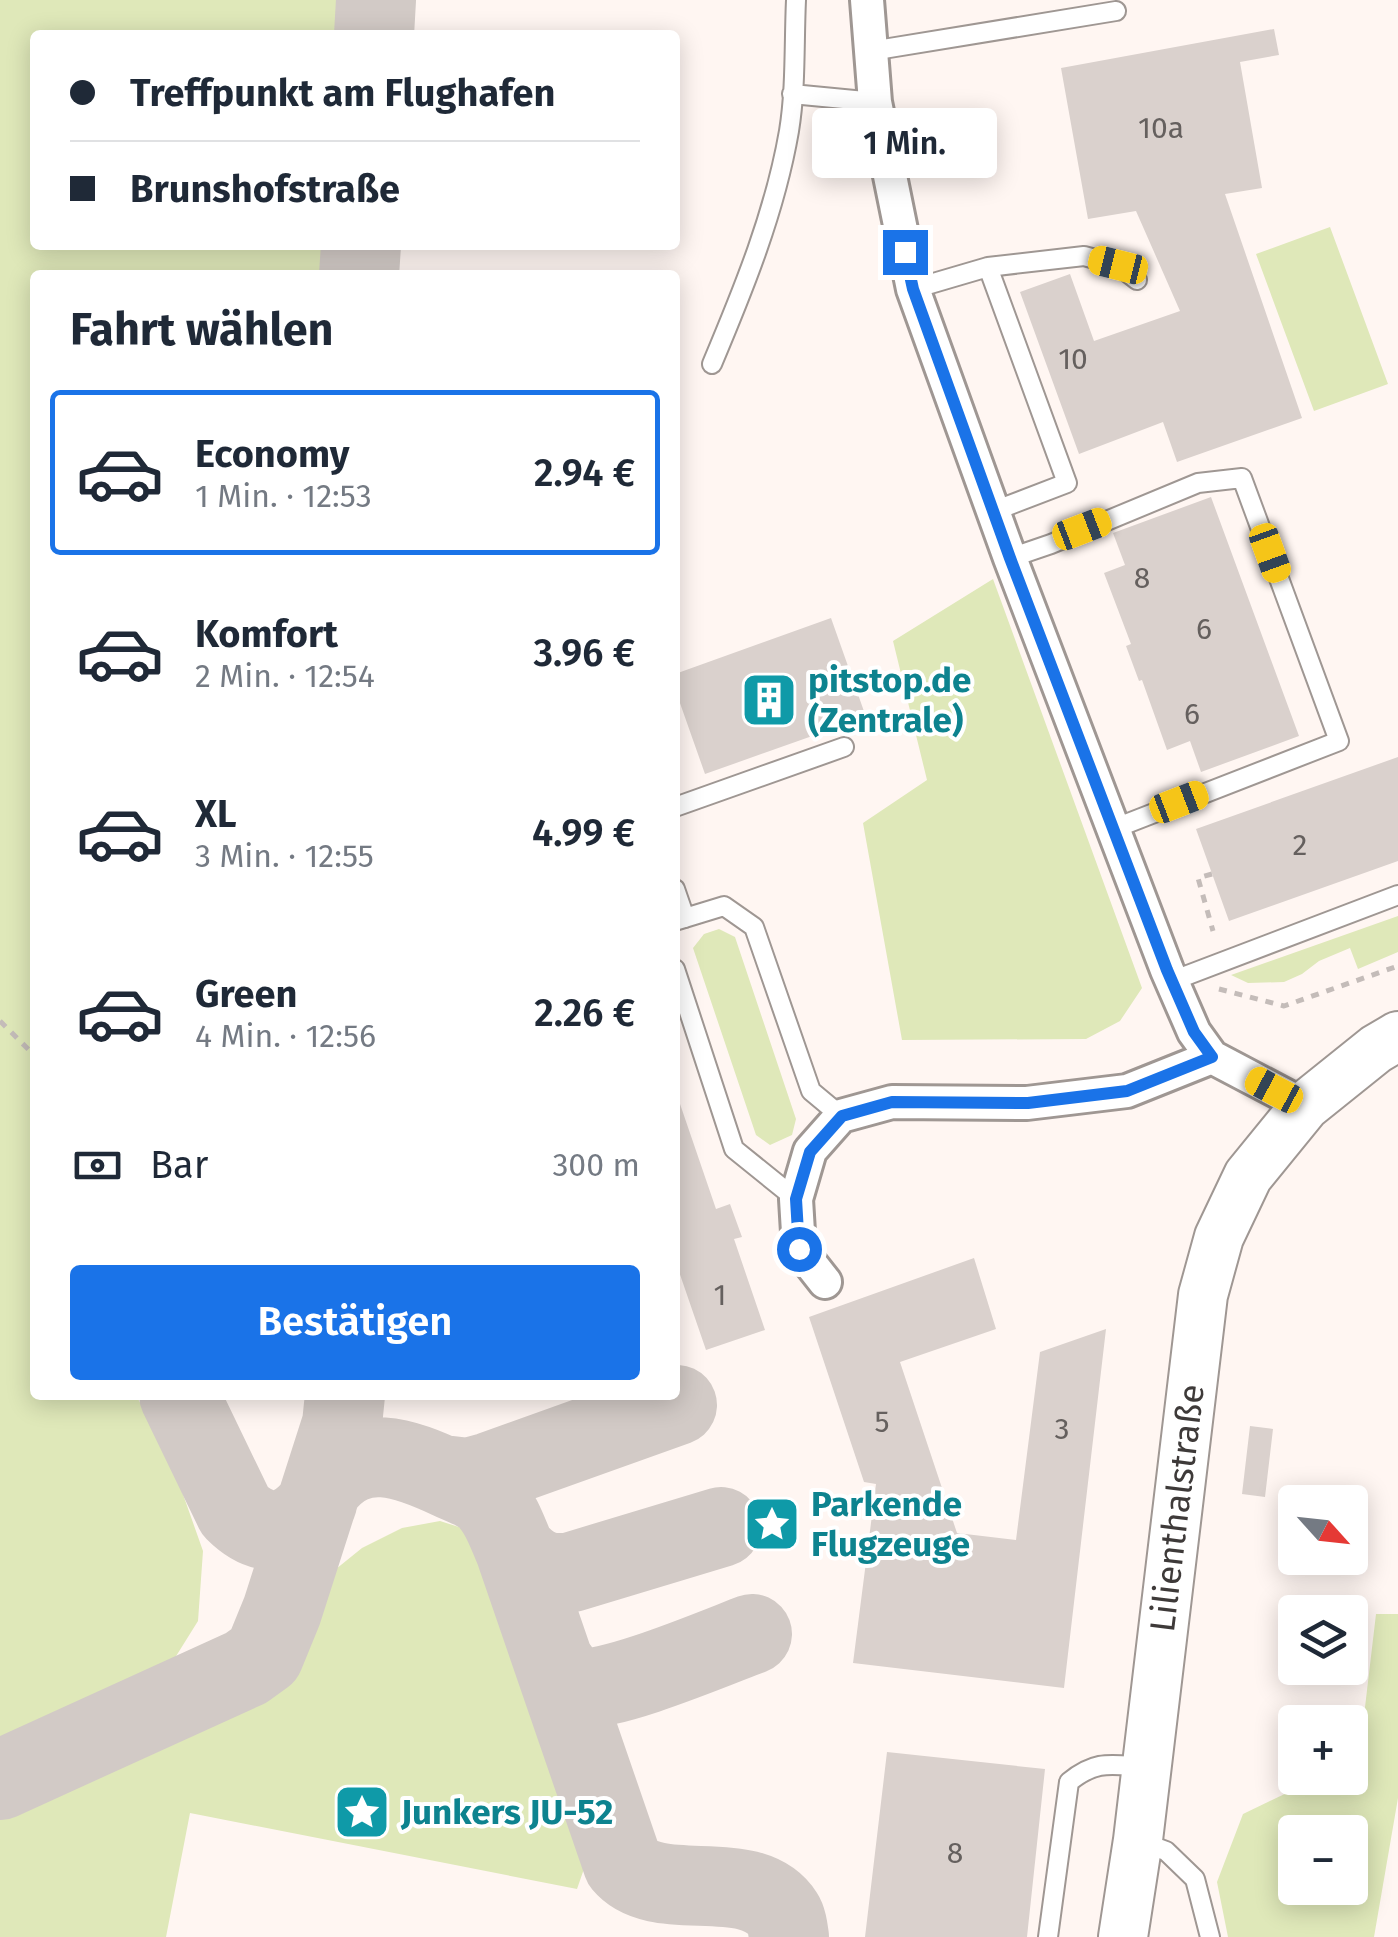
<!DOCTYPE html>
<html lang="de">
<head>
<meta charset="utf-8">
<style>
  :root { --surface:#fff; --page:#f2f2f3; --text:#1f2937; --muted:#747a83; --line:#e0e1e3; --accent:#1a73e8 }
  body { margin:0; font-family:"Fira Sans",sans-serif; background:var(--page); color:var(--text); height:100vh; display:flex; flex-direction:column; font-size:38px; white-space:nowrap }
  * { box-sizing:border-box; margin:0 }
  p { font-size:32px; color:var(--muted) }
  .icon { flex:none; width:55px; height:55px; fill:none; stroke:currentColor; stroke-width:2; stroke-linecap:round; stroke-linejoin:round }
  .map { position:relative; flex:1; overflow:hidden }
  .panel { position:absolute; left:30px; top:270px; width:650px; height:1130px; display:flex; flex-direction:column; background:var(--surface); border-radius:10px; box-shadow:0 5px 25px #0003 }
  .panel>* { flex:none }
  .guide { position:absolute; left:30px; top:30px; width:650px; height:220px; border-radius:10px; box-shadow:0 5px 25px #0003; display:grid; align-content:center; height:220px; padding:0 40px; background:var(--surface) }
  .needle { width:65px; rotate:117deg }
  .tools { position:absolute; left:1278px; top:1485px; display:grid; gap:20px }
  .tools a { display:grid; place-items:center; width:90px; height:90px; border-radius:10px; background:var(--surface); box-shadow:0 5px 25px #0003; font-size:50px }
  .end { position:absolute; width:45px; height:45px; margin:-22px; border:12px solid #1a73e8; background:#fff; box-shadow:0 0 0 5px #fff }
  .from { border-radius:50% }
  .bubble { position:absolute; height:70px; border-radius:10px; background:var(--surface); box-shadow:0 5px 25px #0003; font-size:32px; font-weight:600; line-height:70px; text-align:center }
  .car { position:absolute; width:30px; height:60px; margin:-30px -15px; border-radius:12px; box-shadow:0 0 8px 2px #0007; background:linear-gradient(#f5c518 24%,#345 0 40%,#f5c518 0 76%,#345 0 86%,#f5c518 0) }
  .guide b { display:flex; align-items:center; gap:35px; height:95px; font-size:38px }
  .guide b+b { border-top:2px solid var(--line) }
  .guide i { width:25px; height:25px; background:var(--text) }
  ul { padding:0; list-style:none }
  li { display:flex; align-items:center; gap:30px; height:165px; margin:0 20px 15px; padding:0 20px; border:5px solid transparent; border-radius:10px }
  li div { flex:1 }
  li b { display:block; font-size:38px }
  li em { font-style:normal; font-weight:600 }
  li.selected { border-color:var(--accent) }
  li>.icon { width:90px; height:90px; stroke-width:1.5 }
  h2 { padding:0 40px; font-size:45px; line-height:120px }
  .pay { display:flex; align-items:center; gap:25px; height:110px; padding:0 40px; font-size:38px }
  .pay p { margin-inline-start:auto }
  .primary-button { display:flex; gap:20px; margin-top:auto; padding:20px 40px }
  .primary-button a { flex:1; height:115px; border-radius:10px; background:var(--accent); color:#fff; font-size:40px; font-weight:600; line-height:115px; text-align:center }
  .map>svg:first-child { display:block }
  .green { fill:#dfe8b9; fill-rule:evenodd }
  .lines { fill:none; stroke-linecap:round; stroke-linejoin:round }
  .taxiway { stroke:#d2cac6; stroke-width:80 }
  .building { fill:#dad1cd }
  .service-casing { stroke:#9f9793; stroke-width:22 }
  .minor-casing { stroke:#9f9793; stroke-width:38 }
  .secondary-casing { stroke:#9f9793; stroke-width:52 }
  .path { stroke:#c4bcb9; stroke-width:5; stroke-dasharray:8 8; stroke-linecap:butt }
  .service { stroke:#fff; stroke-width:18 }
  .minor { stroke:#fff; stroke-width:32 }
  .secondary { stroke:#fff; stroke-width:48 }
  .route { stroke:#1a73e8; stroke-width:12 }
  .labels { text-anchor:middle; stroke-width:8; stroke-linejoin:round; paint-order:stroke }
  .number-label { font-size:30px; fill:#65605e }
  .culture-label { font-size:35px; font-weight:bold; fill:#0d838f; stroke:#fff; text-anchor:start }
  .street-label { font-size:35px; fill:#3e3a39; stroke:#fff }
</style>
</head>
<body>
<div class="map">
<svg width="1398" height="1937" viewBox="0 0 1398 1937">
  <rect width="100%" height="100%" fill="#fff6f2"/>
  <!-- green -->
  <path class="green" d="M0,0H348L346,35H35V245H333L331,275H35V1395H136L173,1466L203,1551L198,1621L173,1661L0,1740Z
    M1330,227L1388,384L1314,411L1256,254Z
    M993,579L1142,988L1120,1021L1086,1039L902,1040L863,823L927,780L893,641Z
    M1398,916V952L1358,969L1350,948L1319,961L1302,974L1284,982L1248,983L1231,975Z
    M719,929L735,937L796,1119L792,1135L770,1145L756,1135L693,948L704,934Z
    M440,1521L462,1528L483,1544L585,1847L586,1863L577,1889L190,1813L166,1937H0V1820L271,1694L286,1681L297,1663L318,1597L336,1569L362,1548L402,1528Z
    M1376,1614H1398V1798L1374,1937H1228L1217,1882L1243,1814L1318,1778H1350V1762L1359,1758ZM1295,1832H1350V1888H1295Z"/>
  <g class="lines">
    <!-- taxiway -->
    <path class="taxiway" d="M374,35L376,0
      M359,275L361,245
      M179,1395L235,1511C264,1540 294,1535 317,1503
      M442,1475L468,1478L490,1472L677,1405
      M323,1486C359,1440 405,1458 450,1479C463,1485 480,1490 490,1502C502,1515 508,1534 515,1550L623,1864C658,1906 751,1864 783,1914C787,1920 788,1930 789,1937
      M515,1550C532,1569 546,1576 572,1572L721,1527
      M557,1667C563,1675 569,1684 580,1687C607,1694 720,1646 752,1634
      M0,1780L246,1668L264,1655L282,1611L342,1424L345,1395"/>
  </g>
  <!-- building -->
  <path class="building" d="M1274,29L1279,55L1240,62L1262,188L1225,194L1302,418L1177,462L1163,422L1079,454L1020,292L1070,274L1094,341L1180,311L1136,211L1088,219L1061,68Z
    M1211,497L1299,736L1201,772L1190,741L1167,750L1142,680L1139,681L1126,646L1131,644L1104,573L1125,565L1113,533Z
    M831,618L866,717L705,774L675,689V674Z
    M1398,757V861L1229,921L1196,829Z
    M679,1101L716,1209L730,1204L742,1237L734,1239L765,1330L706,1350L675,1260V1102Z
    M974,1258L996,1329L900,1362L957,1533L1016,1540L1040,1352L1106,1329L1064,1688L853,1663L876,1484L864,1482L809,1317Z
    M1250,1426L1273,1429L1265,1497L1242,1494Z
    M887,1752L1045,1769L1027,1937H865Z"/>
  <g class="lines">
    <!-- service casing -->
    <g class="service-casing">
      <path id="service" d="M871,51L1116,11
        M792,94L875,102
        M988,267L1084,256L1118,265L1137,280
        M913,289L988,267L1067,483L994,511
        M712,364C744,288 775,212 789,131C796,88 794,43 796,0
        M1010,558L1051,544L1198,483L1242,478L1339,741L1113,829
        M675,807L844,747
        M675,889L685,918
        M675,921L724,906L754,927L811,1091L841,1116
        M675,969L734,1149L796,1199
        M1172,981L1398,895
        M1139,1841L1166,1851L1195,1879L1210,1937
        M1048,1937L1069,1782C1097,1759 1112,1765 1146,1767"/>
    </g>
    <!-- minor casing -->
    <g class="minor-casing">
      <path id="minor" d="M867,0L875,102L913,289L1010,558L1167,970L1194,1032L1212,1057L1305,1106
        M825,1282L799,1249L796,1199L810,1151L841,1116L892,1102L1027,1103L1127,1091L1212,1057"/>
    </g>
    <!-- secondary casing -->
    <g class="secondary-casing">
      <path id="secondary" d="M1123,1937L1138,1840L1203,1295L1219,1237L1248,1176L1305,1106L1376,1049L1398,1036"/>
    </g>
    <!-- path -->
    <path class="path" d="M1212,874L1198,878L1213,931
      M1219,989L1284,1006L1398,966
      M0,1021L35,1056"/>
    <!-- service -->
    <use href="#service" class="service"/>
    <!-- minor -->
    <use href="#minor" class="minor"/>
    <!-- secondary -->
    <use href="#secondary" class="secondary"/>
  </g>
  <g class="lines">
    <!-- route -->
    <path class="route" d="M799,1249L796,1199L810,1152L842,1116L892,1102L1028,1103L1127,1091L1212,1057L1194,1032L1167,970L1010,558L913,289L905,252"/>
  </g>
  <!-- icons -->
  <defs>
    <g id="building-square" transform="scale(2.875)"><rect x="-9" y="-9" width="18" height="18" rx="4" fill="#0f9aa8" stroke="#fff"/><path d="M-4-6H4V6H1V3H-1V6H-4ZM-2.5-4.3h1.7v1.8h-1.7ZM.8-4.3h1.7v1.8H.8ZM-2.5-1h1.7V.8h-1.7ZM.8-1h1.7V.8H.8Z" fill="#fff"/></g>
    <g id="sight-square" transform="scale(2.875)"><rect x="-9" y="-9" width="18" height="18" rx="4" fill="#0f9aa8" stroke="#fff"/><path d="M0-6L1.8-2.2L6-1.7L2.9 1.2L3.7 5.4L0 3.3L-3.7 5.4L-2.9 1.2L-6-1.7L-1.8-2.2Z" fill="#fff"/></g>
  </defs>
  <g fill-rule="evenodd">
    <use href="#building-square" x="769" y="700"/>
    <use href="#sight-square" x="772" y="1524"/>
    <use href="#sight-square" x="362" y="1812"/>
  </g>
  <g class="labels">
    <!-- number labels -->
    <g class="number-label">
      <text x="1161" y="138">10a</text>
      <text x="1073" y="369">10</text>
      <text x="1142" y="588">8</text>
      <text x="1204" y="639">6</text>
      <text x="1192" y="724">6</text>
      <text x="1300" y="855">2</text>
      <text x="720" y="1305">1</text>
      <text x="882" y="1432">5</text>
      <text x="1062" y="1439">3</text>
      <text x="955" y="1863">8</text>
    </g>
    <!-- culture labels -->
    <g class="culture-label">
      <text x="808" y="692">pitstop.de<tspan x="808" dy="40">(Zentrale)</tspan></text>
      <text x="811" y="1516">Parkende<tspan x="811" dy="40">Flugzeuge</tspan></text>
      <text x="401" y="1824">Junkers JU-52</text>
    </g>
    <!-- street labels -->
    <g class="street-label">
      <text transform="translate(1177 1508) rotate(-83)" y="12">Lilienthalstraße</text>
    </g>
  </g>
</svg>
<div class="tools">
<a><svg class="needle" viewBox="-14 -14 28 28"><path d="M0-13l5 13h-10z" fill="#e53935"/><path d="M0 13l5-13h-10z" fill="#747a83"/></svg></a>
<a><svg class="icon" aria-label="layers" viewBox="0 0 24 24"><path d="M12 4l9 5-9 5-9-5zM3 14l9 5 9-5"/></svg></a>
<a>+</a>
<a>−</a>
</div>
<i class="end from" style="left:799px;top:1249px"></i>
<i class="end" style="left:905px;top:252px"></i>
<div class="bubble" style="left:812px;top:108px;width:185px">1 Min.</div>
<i class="car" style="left:1118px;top:265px;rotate:284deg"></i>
<i class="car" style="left:1082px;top:529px;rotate:69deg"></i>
<i class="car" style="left:1270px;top:553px;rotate:160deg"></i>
<i class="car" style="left:1179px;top:802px;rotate:69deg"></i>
<i class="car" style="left:1274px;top:1090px;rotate:298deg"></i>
<div class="guide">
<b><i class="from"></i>Treffpunkt am Flughafen</b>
<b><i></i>Brunshofstraße</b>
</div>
<section class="panel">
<h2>Fahrt wählen</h2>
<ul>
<li class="selected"><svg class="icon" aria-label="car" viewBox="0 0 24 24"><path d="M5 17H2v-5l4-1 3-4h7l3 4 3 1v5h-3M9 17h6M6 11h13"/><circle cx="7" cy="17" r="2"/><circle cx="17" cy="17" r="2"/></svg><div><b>Economy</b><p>1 Min. · 12:53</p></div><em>2.94 €</em></li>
<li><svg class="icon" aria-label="car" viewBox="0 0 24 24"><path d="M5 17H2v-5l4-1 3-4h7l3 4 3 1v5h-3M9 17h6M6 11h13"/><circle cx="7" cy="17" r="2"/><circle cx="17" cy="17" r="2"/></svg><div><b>Komfort</b><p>2 Min. · 12:54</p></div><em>3.96 €</em></li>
<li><svg class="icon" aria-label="car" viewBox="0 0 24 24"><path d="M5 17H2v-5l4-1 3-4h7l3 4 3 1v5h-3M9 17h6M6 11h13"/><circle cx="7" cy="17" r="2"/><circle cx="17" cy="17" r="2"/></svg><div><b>XL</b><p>3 Min. · 12:55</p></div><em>4.99 €</em></li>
<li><svg class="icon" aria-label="car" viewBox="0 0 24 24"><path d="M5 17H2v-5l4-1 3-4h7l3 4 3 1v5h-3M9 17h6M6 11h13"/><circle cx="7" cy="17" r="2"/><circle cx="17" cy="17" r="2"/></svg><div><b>Green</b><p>4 Min. · 12:56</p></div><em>2.26 €</em></li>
</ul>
<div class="pay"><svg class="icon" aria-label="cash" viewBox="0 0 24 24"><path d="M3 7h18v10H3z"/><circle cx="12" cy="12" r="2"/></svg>Bar<p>300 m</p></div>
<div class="primary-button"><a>Bestätigen</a></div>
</section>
</div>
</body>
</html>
